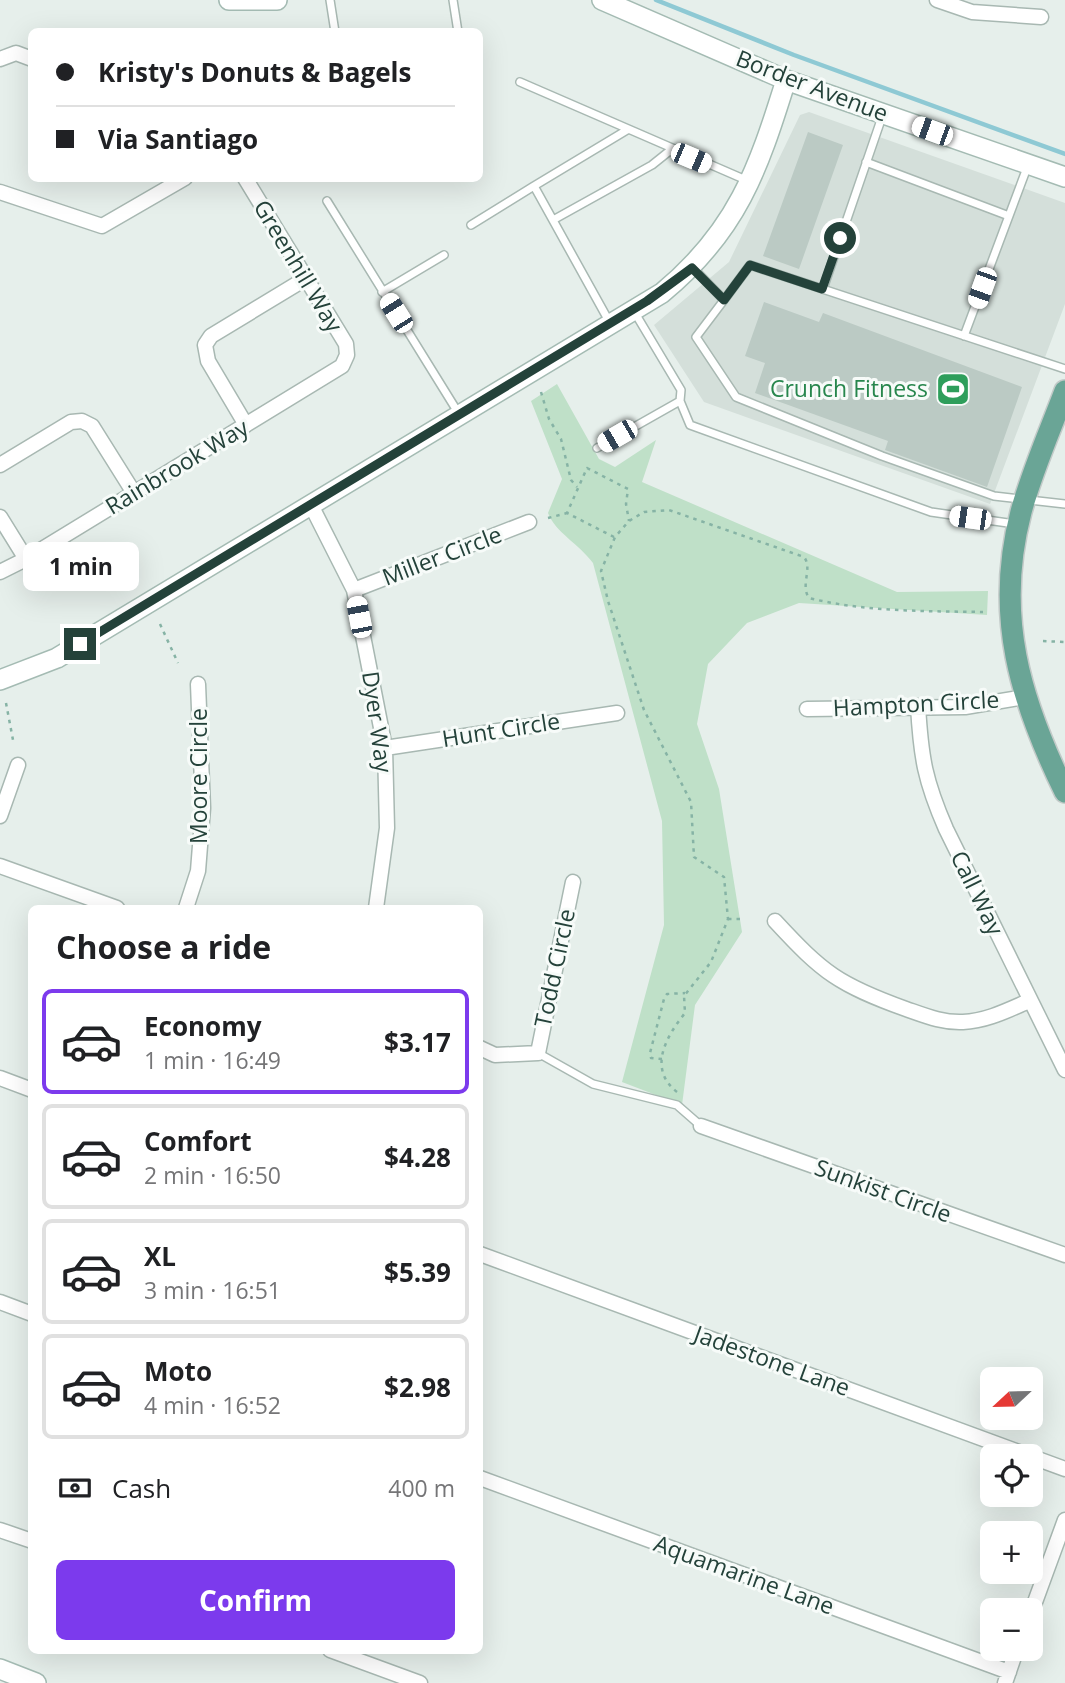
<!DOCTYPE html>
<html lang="en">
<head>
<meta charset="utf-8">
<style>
  :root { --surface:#fff; --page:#f2f2f2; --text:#202124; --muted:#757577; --line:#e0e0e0; --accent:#7c3aed }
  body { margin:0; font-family:"Open Sans",sans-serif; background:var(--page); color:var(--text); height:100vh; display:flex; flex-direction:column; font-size:26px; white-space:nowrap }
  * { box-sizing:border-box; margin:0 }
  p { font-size:23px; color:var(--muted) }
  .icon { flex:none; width:38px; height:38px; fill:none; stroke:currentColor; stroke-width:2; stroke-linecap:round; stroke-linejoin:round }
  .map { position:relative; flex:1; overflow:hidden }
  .details { position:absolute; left:28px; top:905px; width:455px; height:749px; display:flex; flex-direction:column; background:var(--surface); border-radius:10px; box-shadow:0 7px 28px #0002 }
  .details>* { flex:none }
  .hud { position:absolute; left:28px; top:28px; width:455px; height:154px; border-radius:10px; box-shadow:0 7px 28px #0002; display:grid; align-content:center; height:154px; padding:0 28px; background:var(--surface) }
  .needle { width:46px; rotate:248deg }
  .buttons { position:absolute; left:980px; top:1367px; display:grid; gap:14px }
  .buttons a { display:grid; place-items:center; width:63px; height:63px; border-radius:10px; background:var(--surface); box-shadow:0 7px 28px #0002; font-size:35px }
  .end { position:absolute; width:32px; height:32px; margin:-16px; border:9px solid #24423a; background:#fff; box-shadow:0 0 0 4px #fff }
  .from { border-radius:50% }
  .bubble { position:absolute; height:49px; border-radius:10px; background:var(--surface); box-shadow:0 7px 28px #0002; font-size:23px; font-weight:700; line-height:49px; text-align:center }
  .car { position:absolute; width:21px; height:42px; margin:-21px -10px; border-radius:9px; box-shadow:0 0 5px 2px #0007; background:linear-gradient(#fff 24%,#345 0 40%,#fff 0 76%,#345 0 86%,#fff 0) }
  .hud b { display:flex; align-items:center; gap:24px; height:66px; font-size:26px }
  .hud b+b { border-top:2px solid var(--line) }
  .hud i { width:18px; height:18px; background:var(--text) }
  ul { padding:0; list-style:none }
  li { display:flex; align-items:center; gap:21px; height:105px; margin:0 14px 10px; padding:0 14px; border:4px solid var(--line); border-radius:10px }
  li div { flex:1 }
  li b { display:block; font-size:26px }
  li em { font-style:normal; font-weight:700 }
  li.selected { border-color:var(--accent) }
  li>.icon { width:63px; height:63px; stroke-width:1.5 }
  h2 { padding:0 28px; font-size:32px; line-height:84px }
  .pay { display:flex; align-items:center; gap:18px; height:77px; padding:0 28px; font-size:26px }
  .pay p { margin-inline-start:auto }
  .primary-button { display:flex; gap:14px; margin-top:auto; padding:14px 28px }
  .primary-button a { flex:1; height:80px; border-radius:10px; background:var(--accent); color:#fff; font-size:28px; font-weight:700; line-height:80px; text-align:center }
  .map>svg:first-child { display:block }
  .built { fill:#d4dfda }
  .green { fill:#bfe0c8 }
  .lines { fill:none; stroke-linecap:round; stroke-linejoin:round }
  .stream { stroke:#8ec9d4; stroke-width:4.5 }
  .building { fill:#bbcac4 }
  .lane-casing { stroke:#a8b8b2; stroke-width:10 }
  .street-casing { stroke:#a8b8b2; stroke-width:17 }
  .secondary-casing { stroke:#a4bbb3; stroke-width:22 }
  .primary-casing { stroke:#c2cac8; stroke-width:24 }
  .path { stroke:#86b3a5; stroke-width:2.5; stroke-dasharray:3.5 5; stroke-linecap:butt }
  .lane { stroke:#fff; stroke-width:7 }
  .street { stroke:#fff; stroke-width:14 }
  .secondary { stroke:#fff; stroke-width:19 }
  .primary { stroke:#6aa596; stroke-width:21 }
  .route { stroke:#24423a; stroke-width:9 }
  .labels { text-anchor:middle; stroke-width:6; stroke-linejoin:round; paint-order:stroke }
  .street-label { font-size:23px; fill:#24423a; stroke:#f7fbf9 }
  .leisure-label { font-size:23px; fill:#27864d; stroke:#f7fbf9; text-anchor:end }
</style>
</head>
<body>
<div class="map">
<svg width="1065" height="1683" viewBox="0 0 1065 1683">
  <rect width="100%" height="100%" fill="#e6efeb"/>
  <!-- built -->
  <path class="built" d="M809,112L1065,203V304L990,504L704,402L654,325L729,262L800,115Z"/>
  <!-- green -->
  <path class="green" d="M557,384L599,459L615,467L656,440L642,482L897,592L988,591L987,615L799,603L747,623L708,664L697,724L719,789L742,932L695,1005L682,1105L622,1082L664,925L662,821L593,563C579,544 555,532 548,513L562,479L531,401Z"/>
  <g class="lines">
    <!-- stream -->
    <path class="stream" d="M656,0L794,55L1065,154"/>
  </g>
  <!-- building -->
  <path class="building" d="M808,132L843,145L799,269L763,256Z
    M764,302L819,322L823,313L1022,387L987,487L885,450L888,441L755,393L765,363L745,356Z"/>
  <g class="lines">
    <!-- lane casing -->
    <g class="lane-casing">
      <path id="lane" d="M330,0L335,32
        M453,0L458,32
        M520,82L746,180
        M866,162L1009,216
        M534,186L627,130
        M327,201L459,414
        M553,220L652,165L672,149
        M471,225L534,186L610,323
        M693,268L724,300L696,337L736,397L882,456L994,496L1065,504
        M823,289L883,114
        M382,292L444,255
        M724,300L750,265L1065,369
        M635,313L681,390L680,401
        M964,336L1028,165
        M597,448L680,401L690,425L931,512L1015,524
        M538,1053L593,1084L677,1105L701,1126"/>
    </g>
    <!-- street casing -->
    <g class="street-casing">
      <path id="street" d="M937,0L972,12L1041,17
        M0,59L16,53L32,59
        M0,192L102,226L185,178
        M246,425L208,361L205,345L211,336L305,279
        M0,465L71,422L82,421L92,426L134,493
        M311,505L354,590L385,748L387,828L376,908
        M0,517L26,559
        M0,572L26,559L342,366L347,355L346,344L245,178
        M354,590L529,522
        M918,706C921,758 925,781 946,829L1065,1070
        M807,709L965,707L1025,697
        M385,748L617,713
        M0,816L18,765
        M0,866L117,908
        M186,908L198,871L203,808L198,684
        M775,921C823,973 839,985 906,1009C926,1016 943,1023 963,1022C987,1021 1008,1010 1029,1001
        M480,1048L495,1055L538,1053L573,882
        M0,1078L32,1090
        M701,1126L1065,1255
        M480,1254L1065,1469
        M0,1302L32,1314
        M480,1478L1009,1672
        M0,1530L32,1541
        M1031,1613L1065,1520
        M330,1650L420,1683
        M1005,1683L1017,1648"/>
    </g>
    <!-- secondary casing -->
    <g class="secondary-casing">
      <path id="secondary" d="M229,0H277
        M602,0L786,80L1065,177
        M0,680L57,658L662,293C737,231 758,170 786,80
        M0,1669L36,1683"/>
    </g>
    <!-- primary casing -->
    <g class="primary-casing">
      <path id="primary" d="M1065,391C1050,431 1032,471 1021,512C994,615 1020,700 1065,792"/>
    </g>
    <!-- path -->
    <path class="path" d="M541,392L549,419L561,439L571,480L577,487
      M548,518L567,513
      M614,537L567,513L587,468L628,489L626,504L629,521
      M160,624L178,663
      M1043,641L1065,642
      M6,703L13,740
      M728,919H742
      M662,1059L651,1058L650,1053L664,999L667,994L685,993
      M677,1092C648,1069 665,1038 685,1013L684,996L711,962L728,919L724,877L694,857L691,802L644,710L608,601L601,571L615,537L629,521L644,512L669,510L804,557C813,568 800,585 809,598C865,612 926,611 983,612"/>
    <!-- lane -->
    <use href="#lane" class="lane"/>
    <!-- street -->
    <use href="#street" class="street"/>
    <!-- secondary -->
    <use href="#secondary" class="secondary"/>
    <!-- primary -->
    <use href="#primary" class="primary"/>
  </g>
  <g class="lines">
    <!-- route -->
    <path class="route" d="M80,644L647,301L692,268L724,300L750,265L822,289L840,238"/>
  </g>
  <!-- icons -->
  <defs>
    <g id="stadium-square" transform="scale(1.75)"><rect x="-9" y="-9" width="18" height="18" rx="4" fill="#2e9e5b" stroke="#f7fbf9"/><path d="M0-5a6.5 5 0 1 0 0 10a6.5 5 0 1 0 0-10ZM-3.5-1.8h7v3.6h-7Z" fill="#fff"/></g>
  </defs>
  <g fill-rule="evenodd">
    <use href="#stadium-square" x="953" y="389"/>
  </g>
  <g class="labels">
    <!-- street labels -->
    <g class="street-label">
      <text transform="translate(812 86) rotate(21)" y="8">Border Avenue</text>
      <text transform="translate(298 266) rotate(59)" y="8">Greenhill Way</text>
      <text transform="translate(177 467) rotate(-31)" y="8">Rainbrook Way</text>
      <text transform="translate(442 556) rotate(-21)" y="8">Miller Circle</text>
      <text transform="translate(916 704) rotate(-3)" y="8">Hampton Circle</text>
      <text transform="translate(377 722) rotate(82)" y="8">Dyer Way</text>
      <text transform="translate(501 730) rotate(-9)" y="8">Hunt Circle</text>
      <text transform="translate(199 776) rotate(-90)" y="8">Moore Circle</text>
      <text transform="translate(977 893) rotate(64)" y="8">Call Way</text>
      <text transform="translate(555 968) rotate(-78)" y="8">Todd Circle</text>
      <text transform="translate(883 1191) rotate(20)" y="8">Sunkist Circle</text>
      <text transform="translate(772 1361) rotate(20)" y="8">Jadestone Lane</text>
      <text transform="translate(744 1575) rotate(20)" y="8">Aquamarine Lane</text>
    </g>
    <!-- leisure labels -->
    <g class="leisure-label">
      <text x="928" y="397">Crunch Fitness</text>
    </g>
  </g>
</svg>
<div class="buttons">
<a><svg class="needle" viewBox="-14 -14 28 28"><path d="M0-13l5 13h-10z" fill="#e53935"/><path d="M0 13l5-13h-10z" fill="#757577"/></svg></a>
<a><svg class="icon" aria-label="locate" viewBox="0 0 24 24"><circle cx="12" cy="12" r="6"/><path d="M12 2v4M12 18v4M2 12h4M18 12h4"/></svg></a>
<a>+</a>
<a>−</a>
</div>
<i class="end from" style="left:840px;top:238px"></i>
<i class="end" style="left:80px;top:644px"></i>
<div class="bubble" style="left:23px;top:542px;width:116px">1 min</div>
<i class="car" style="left:932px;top:131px;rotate:290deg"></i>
<i class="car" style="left:691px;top:158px;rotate:113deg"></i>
<i class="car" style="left:982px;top:288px;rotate:200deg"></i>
<i class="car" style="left:396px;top:313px;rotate:328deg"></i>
<i class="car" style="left:617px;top:436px;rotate:240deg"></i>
<i class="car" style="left:970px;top:518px;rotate:278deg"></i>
<i class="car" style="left:359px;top:617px;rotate:349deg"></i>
<div class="hud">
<b><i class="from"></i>Kristy's Donuts &amp; Bagels</b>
<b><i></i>Via Santiago</b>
</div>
<section class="details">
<h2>Choose a ride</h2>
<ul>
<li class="selected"><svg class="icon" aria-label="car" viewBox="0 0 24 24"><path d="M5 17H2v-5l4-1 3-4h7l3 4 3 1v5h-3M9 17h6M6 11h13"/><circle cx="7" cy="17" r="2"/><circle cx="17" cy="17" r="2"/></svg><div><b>Economy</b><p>1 min · 16:49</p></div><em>$3.17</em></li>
<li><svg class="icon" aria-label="car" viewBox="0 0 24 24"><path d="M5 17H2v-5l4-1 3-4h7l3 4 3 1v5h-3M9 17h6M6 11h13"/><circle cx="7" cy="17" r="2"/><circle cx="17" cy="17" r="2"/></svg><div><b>Comfort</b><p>2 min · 16:50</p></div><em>$4.28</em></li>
<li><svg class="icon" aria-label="car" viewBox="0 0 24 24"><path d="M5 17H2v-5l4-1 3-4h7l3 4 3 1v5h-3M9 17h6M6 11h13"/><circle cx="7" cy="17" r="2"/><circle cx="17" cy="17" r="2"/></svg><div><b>XL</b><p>3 min · 16:51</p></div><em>$5.39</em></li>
<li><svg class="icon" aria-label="car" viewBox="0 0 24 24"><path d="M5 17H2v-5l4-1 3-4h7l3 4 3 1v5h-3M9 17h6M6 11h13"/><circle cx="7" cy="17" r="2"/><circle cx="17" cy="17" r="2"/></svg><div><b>Moto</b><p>4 min · 16:52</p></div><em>$2.98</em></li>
</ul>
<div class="pay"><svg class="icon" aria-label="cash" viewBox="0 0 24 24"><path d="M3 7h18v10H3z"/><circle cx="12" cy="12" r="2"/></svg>Cash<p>400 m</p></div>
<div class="primary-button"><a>Confirm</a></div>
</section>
</div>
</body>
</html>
